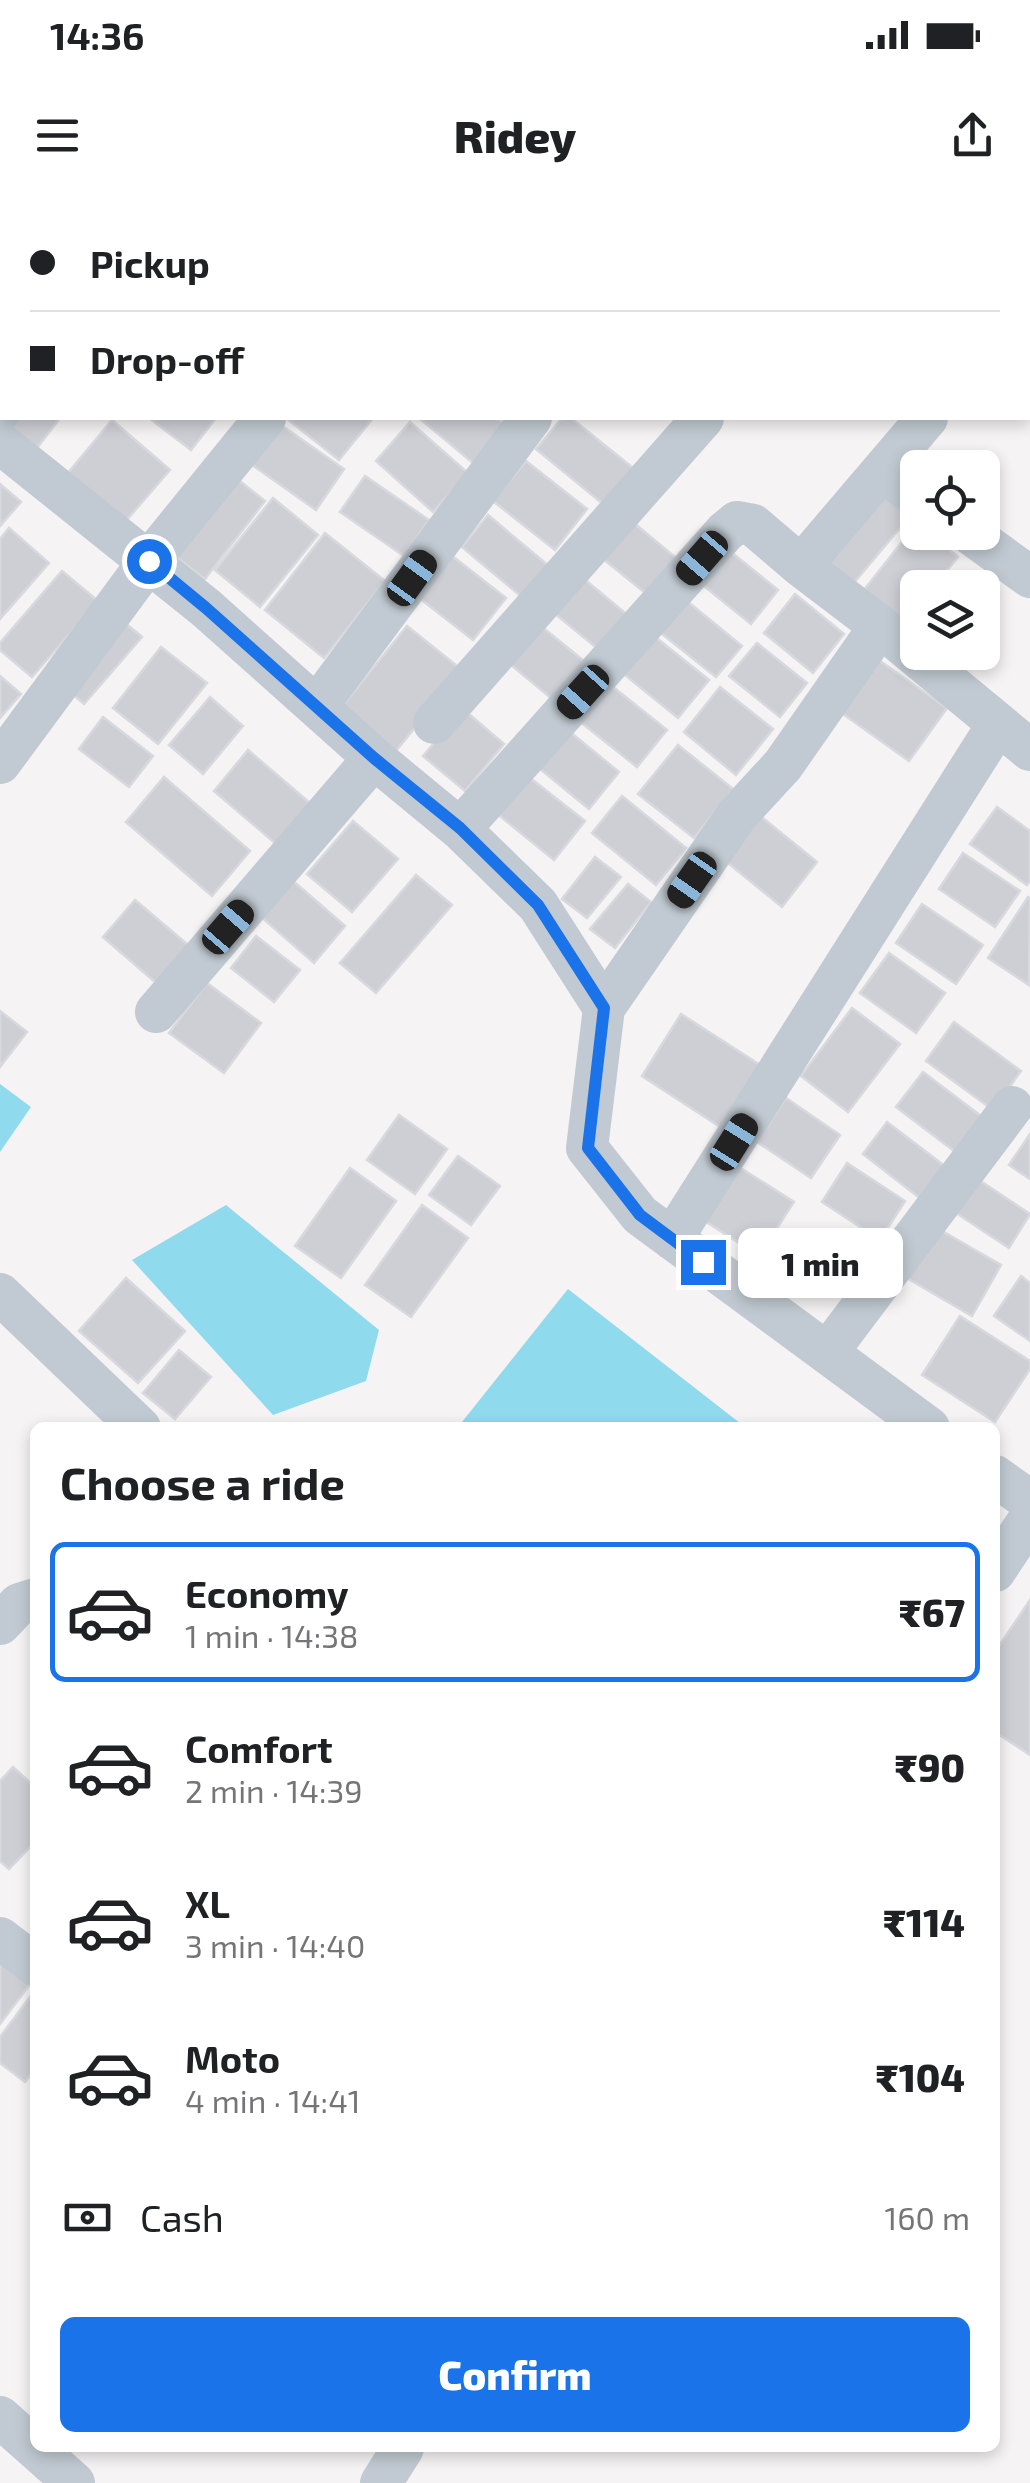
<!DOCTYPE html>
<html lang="en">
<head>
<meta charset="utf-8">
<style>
  :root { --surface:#fff; --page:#f2f2f2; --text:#202124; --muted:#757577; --line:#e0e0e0; --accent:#1a73e8 }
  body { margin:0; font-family:"Exo 2",sans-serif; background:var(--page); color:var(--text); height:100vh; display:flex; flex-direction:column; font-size:38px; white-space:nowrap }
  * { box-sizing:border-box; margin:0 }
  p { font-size:32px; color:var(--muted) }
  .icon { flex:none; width:55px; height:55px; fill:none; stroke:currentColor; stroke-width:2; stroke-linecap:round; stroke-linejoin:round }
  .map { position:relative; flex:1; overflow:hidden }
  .panel { position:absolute; left:30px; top:1222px; width:970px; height:1030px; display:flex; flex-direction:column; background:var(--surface); border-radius:15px; box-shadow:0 5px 15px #0003 }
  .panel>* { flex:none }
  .hud { position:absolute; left:0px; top:0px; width:1030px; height:220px; box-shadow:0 5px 15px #0003; display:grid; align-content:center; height:220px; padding:0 30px; background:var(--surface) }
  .tools { position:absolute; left:900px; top:250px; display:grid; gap:20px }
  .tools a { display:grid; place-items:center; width:100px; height:100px; border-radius:15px; background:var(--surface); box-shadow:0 5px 15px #0003; font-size:50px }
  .end { position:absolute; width:45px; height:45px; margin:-22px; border:12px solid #1a73e8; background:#fff; box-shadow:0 0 0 5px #fff }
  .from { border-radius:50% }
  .bubble { position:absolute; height:70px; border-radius:15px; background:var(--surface); box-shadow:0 5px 15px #0003; font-size:32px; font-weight:800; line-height:70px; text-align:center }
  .car { position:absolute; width:30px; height:60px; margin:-30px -15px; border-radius:12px; box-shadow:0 0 8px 2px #0007; background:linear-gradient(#222 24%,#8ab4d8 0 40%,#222 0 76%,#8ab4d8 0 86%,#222 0) }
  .hud b { display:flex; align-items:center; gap:35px; height:95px; font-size:38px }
  .hud b+b { border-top:2px solid var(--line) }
  .hud i { width:25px; height:25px; background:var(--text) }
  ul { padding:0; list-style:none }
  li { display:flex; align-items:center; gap:30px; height:140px; margin:0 20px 15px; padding:0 10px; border:5px solid transparent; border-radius:15px }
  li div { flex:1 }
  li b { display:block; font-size:38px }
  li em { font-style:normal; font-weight:800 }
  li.selected { border-color:var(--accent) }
  li>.icon { width:90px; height:90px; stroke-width:1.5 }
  h2 { padding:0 30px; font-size:45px; line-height:120px }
  .pay { display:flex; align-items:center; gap:25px; height:110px; padding:0 30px; font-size:38px }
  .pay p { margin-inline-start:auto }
  .cta { display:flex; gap:20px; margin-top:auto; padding:20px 30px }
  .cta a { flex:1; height:115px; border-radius:15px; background:var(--accent); color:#fff; font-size:40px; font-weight:800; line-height:115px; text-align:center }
  .status { display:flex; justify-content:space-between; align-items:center; height:70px; padding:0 50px; background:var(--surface); direction:ltr }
  .status svg { height:28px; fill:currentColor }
  header { display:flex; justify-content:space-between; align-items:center; height:130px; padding:0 30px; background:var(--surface); font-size:45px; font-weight:800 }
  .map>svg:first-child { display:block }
  .water { fill:#90daee }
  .building { fill:#cdcfd5; stroke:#d7d9de; stroke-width:2.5 }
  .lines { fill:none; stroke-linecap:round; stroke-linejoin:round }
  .minor { stroke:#c1cad2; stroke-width:42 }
  .route { stroke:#1a73e8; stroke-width:12 }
</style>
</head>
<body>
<div class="status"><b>14:36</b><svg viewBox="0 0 49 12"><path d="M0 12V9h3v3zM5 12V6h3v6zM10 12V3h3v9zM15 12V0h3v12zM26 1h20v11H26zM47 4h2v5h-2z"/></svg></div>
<header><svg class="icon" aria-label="menu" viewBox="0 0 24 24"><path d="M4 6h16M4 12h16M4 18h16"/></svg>Ridey<svg class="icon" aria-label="share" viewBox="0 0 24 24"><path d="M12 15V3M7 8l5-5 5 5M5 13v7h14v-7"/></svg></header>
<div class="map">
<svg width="1030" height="2283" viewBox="0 0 1030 2283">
  <rect width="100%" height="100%" fill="#f5f3f3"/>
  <!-- water -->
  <path class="water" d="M0,884L31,907L0,952Z
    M226,1005L379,1130L366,1181L273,1215L132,1060Z
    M568,1089L745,1227H458Z"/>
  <!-- building -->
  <path class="building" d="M0,0H34L37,2H2V29L0,27Z
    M301,0H404L407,2H299Z
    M451,0H541L544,2H454Z
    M596,0H651L654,2H599Z
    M1,113L2,183L0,186V114Z
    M4,218H60L30,257Z
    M149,218H216L191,250Z
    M271,218L344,269L316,310L241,257Z
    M286,218H373L339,260Z
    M419,218H497L505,224L473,263Z
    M562,218H571L638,272L608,308L536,249Z
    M112,220L170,270L124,323L67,274Z
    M410,222L468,273L433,312L376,261Z
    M526,261L587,309L555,350L493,301Z
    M231,274L265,301L205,379L171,353Z
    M365,276L429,320L404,356L340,312Z
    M0,284L21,302L0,326Z
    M875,285L911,315L847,391L812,361Z
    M273,298L318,335L260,407L215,370Z
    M622,313L688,368L659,404L592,350Z
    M488,315L550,367L523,398L462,347Z
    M917,323L918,332H928L958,357L933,388H918V407L897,433L856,400Z
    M9,328L49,363L0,419V339Z
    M325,333L385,381L324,458L265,410Z
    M721,344L778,390L751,424L694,378Z
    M451,355L506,398L473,440L418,397Z
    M62,371L98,401L32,477L0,450V443Z
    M577,373L637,423L609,458L548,408Z
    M795,394L844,434L813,473L764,433Z
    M682,397L742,446L716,477L656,429Z
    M117,416L142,437L84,504L60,483Z
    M536,422L595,470L563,508L505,460Z
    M407,426L462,470L395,552L340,509Z
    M644,428L709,480L678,518L614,466Z
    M757,443L807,483L780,517L729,476Z
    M161,447L207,483L158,544L113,508Z
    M873,456L947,508L909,561L836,509Z
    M0,476L21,494L0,518Z
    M603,479L667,530L637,567L573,516Z
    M720,487L773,529L736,575L684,532Z
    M210,497L243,526L203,574L169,545Z
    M463,509L504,544L465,591L423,556Z
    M103,517L153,556L129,587L79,549Z
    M559,523L619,572L589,609L529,560Z
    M678,545L733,589L694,638L638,594Z
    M248,550L318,610L283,650L214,591Z
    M520,570L585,621L554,660L490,608Z
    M164,577L250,651L212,696L126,622Z
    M622,596L686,648L656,685L592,633Z
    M997,607L1030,631V681L1027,685L970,644Z
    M753,610L817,662L782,707L717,654Z
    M353,621L398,659L352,712L307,674Z
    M963,653L1020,691L995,727L939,689Z
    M595,657L621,677L587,718L562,699Z
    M416,675L452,705L376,793L340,763Z
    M292,680L345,726L314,763L260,716Z
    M628,684L651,702L615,748L590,729Z
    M1028,697L1030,698L1029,785L988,758Z
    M135,700L194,750L162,788L103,737Z
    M922,704L983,745L956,784L896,743Z
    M256,736L300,770L274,802L231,768Z
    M889,753L945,793L916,833L860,793Z
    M207,783L261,823L224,873L169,833Z
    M852,808L900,844L848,912L801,876Z
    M0,811L27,832L0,867Z
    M681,814L768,870L728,932L642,876Z
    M954,822L1021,871L993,910L926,861Z
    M923,872L985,919L958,954L896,907Z
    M786,898L840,935L811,978L757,942Z
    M399,915L447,949L415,994L367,960Z
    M887,922L946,967L921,999L863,954Z
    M1030,934V979L1009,965Z
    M458,956L500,986L471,1025L429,995Z
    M847,963L905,1001L880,1040L822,1002Z
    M736,965L794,1002L759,1056L702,1019Z
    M350,968L396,1001L341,1078L295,1046Z
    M970,974L1030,1014L1009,1048L947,1007Z
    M422,1005L468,1038L411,1117L365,1085Z
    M930,1024L1001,1065L972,1116L900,1074Z
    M1021,1076L1030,1083V1141L994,1116Z
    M126,1078L185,1131L138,1183L79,1131Z
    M960,1116L1030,1161V1169L995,1222L922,1175Z
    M179,1150L211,1177L175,1219L143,1193Z
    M1030,1400V1555L995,1532V1452Z
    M13,1567L35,1587V1642L9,1669L0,1661V1581Z
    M0,1759L31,1783L0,1824Z
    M35,1790V1869L25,1882L0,1863V1837Z"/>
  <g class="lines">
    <!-- minor -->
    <path class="minor" d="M174,2L176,0
      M871,2L873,0
      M1028,93L1030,90
      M0,211L2,207
      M0,243L206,408L374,558L460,629L538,705L604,808L587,948L640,1015L929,1228
      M882,272L918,297
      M968,332L1030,377
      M801,366L880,426L1030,550
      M317,506L531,218
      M434,523L703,218
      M0,563L149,361L265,218
      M460,629L725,332L737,322L753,325L801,366L927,218
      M604,808L737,615L783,565L880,426
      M156,812L374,558
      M672,1039L998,524
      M0,1094L140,1228
      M827,1153L1012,907
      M995,1276L1030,1301
      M995,1371L1030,1318
      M0,1424L19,1404L35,1399
      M0,1738L35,1765
      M0,2217L74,2283
      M381,2283L403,2248"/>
  </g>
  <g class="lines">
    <!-- route -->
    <path class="route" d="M149,361L206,408L374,558L460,628L538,705L604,808L588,948L640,1015L703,1062"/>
  </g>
</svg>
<div class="tools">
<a><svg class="icon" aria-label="locate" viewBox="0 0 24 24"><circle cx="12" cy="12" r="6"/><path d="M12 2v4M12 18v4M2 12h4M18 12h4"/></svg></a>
<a><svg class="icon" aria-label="layers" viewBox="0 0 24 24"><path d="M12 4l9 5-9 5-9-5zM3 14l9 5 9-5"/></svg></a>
</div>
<i class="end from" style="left:149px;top:361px"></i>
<i class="end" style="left:703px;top:1062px"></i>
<div class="bubble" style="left:738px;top:1028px;width:165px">1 min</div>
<i class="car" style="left:702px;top:358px;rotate:221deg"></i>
<i class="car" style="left:412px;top:378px;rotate:36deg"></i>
<i class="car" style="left:583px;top:492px;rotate:222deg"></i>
<i class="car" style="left:692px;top:680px;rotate:215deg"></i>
<i class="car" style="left:228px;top:727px;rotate:41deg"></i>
<i class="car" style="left:734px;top:942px;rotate:32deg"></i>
<div class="hud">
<b><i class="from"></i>Pickup</b>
<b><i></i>Drop-off</b>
</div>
<section class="panel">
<h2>Choose a ride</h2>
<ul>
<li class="selected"><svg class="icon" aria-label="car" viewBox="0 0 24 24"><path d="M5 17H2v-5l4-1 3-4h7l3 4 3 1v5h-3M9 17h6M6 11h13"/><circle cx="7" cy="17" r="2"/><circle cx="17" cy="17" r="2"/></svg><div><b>Economy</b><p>1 min · 14:38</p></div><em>₹67</em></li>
<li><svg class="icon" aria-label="car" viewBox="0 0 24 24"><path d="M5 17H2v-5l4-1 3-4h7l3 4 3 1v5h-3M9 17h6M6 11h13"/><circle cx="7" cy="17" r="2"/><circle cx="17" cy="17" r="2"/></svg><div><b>Comfort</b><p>2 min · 14:39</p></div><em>₹90</em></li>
<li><svg class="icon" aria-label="car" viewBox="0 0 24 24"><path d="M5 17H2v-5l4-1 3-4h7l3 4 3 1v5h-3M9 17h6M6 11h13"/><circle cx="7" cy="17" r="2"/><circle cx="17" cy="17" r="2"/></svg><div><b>XL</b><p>3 min · 14:40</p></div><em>₹114</em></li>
<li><svg class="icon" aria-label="car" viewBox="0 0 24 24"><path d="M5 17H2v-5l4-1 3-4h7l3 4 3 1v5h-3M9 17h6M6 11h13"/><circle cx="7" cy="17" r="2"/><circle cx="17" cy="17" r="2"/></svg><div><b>Moto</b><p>4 min · 14:41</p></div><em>₹104</em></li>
</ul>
<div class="pay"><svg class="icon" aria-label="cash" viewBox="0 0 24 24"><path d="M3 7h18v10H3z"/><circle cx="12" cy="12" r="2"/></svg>Cash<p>160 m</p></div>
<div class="cta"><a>Confirm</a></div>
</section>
</div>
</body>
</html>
